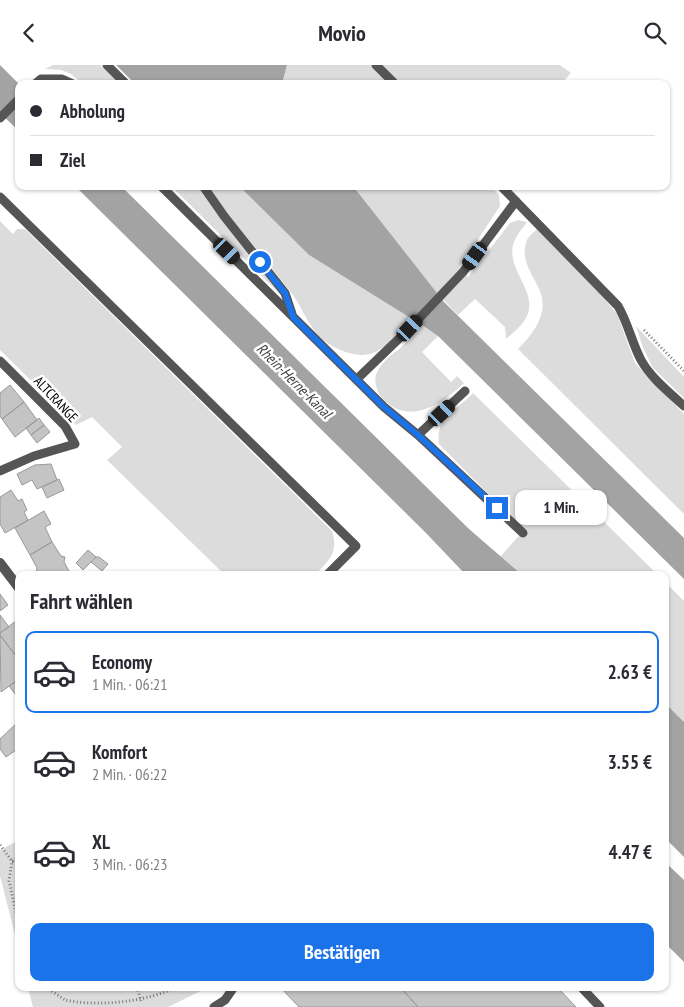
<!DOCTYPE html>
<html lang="de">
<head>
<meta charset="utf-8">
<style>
  :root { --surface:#fff; --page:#f7f7f7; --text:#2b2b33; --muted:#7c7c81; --line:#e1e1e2; --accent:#1a73e8 }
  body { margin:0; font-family:"PT Sans Narrow",sans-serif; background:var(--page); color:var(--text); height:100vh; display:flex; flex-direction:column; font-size:19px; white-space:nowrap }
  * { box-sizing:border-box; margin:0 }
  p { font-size:16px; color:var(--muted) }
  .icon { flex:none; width:28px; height:28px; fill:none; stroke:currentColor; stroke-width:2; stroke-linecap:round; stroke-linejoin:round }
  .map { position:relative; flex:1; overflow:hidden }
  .panel { position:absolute; left:15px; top:506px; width:654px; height:420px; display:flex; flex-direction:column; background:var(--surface); border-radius:10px; box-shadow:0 1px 4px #0004 }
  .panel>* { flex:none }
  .guide { position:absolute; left:15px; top:15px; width:655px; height:110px; border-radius:10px; box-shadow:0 1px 4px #0004; display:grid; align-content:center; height:110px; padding:0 15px; background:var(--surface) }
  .end { position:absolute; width:22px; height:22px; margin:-11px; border:6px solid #1a73e8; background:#fff; box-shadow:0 0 0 2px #fff }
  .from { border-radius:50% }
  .bubble { position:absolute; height:35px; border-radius:10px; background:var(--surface); box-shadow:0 1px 4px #0004; font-size:16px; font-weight:800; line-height:35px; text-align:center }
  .car { position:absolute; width:15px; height:30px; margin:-15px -8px; border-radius:6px; box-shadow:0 0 4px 1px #0007; background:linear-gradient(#222 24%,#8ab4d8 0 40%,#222 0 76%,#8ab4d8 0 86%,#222 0) }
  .guide b { display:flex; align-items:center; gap:18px; height:48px; font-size:19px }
  .guide b+b { border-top:1px solid var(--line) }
  .guide i { width:12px; height:12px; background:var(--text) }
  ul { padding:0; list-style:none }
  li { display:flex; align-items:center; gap:15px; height:82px; margin:0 10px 8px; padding:0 5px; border:2px solid transparent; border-radius:10px }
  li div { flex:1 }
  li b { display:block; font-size:19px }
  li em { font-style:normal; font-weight:800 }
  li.on { border-color:var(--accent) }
  li>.icon { width:45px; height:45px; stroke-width:1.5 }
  h2 { padding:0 15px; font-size:22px; line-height:60px }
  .primary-button { display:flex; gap:10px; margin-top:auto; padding:10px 15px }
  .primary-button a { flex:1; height:58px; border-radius:10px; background:var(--accent); color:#fff; font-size:20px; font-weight:800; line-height:58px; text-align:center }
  header { display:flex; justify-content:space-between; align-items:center; height:65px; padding:0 15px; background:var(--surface); font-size:22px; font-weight:800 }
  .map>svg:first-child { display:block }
  .green { fill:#dcdcdc }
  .water { fill:#a3a3a3 }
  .building { fill:#c4c4c4; stroke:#999 }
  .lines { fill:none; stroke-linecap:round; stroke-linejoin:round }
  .path { stroke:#777; stroke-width:3; stroke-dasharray:1 2.5; stroke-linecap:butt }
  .lane { stroke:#555; stroke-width:9 }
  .street { stroke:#555; stroke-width:10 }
  .route { stroke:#1a73e8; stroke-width:6 }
  .labels { text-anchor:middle; stroke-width:5; stroke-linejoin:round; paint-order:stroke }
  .street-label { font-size:14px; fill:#000; stroke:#fff }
  .water-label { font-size:15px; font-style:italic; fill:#444; stroke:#fff }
</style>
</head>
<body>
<header><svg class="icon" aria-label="back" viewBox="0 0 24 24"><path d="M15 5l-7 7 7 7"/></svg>Movio<svg class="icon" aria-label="search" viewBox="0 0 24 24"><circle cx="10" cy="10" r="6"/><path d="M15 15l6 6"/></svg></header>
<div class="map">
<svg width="684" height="942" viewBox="0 0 684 942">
  <rect width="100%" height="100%" fill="#fff"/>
  <!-- green -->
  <path class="green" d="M53,0H100L120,19H83L71,9L61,5L45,4Z
    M287,0H560L571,8L561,19H282Z
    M171,121H200L285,234L279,228Z
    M208,121H239L309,190L410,252L405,258L406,259C393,273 381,291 360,290C346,289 329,281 319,271C307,258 301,240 290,226C263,191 233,158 208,121Z
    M353,121H491L499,130L500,141L459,203L468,212L510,158L518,155L527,157C522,164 515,172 513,180C507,206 538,226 527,251C523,260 513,268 506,274L505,262L475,234L458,250L435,226Z
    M0,156L13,169L17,164H25L332,466C339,488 329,495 315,510H225L107,395L122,382L92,352L76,360L0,285Z
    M537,164L591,218L617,249L635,298L684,349V449L518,284C533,269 549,249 540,226C533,209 519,195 527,175C529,171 534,167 537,164Z
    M422,260L438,271L422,287L451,317L457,311L464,318C441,340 408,362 381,332C377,326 374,317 376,310C380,299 389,291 398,285C407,278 414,267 422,260Z
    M636,261L684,312V333L653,303L643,283Z
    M473,328L658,510H522L500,492L524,465L439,379C435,351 457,346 473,328Z
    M665,517L684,536V657L665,638Z
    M19,775V885L0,811V785Z
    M28,923V922L207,923L168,942H33Z"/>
  <!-- water -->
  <path class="water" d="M0,0L19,19V66L0,48Z
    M116,0H287L282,19H135Z
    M75,121H121L469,464L522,510H466L425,467Z
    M239,121H353L444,237L684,473V514L438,271L422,260L309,190Z
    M665,638L684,657V792L665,773Z
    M665,797L684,815V897L665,878Z"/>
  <!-- building -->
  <path class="building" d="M10,320L24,337L2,354L0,351V328Z
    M24,337L37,355L15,372L2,354Z
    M39,353L44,360L31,370L26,363Z
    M44,360L50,367L37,378L31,370Z
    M51,399L57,415L37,424L32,415L22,420L17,409L35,400Z
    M59,414L64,425L47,433L42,422Z
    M11,425L18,436L22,434L27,445L24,447L28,455L5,468L0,459V432Z
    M44,446L51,459L45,462L52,477L30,490L15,463Z
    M52,477L61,491L65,492L64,497L69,506L67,510H41L36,508L37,503L30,490Z
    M88,485L96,492L83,505L76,498Z
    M96,492H99L108,499L102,506L91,497Z
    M0,529L8,540L0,546Z
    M0,550L9,562L0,568Z
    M16,556L19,560V595L0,570V568Z
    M0,570L19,595V614L1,627Z
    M19,614V634L9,621Z
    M19,656V683L6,692L0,684V674Z
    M280,922H400L418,942H299Z
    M400,922H557L576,942H418Z"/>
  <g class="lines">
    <!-- path -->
    <path class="path" d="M644,265L684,306
      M0,780L12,796L19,801
      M19,792L12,796L9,816L19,860
      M46,922C52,926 59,931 65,935C98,942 146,937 177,922
      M137,922L141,936"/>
    <!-- lane -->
    <path class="lane" d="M107,0L126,19
      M376,0L395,19
      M35,19L41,14H62L73,19
      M0,53L19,34
      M161,121L384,342L418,370L523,468
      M203,121L224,151L285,228L292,249
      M501,121L618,241C628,258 632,278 641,295C651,313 669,327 684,341
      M0,132L356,481L327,510
      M0,296L65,361L75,379L34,391L0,406
      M357,314L410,263L463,207L516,136
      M418,370L465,326
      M581,922L600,942
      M214,942L225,935L234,922"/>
    <!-- street -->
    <path class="street" d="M0,498L19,523"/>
  </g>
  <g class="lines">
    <!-- route -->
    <path class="route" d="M260,197L285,228L293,252L384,342L418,370L497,443"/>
  </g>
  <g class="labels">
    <!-- street labels -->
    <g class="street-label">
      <text transform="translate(56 334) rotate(47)" y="5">ALTCRANGE</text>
    </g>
    <!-- water labels -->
    <g class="water-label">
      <text transform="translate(294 316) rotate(45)" y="5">Rhein-Herne-Kanal</text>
    </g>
  </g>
</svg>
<i class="end from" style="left:260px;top:197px"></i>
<i class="end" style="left:497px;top:443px"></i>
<div class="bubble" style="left:515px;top:425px;width:92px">1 Min.</div>
<i class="car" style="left:227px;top:186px;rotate:134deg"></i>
<i class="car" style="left:475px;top:191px;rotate:216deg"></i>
<i class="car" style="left:410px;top:263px;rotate:43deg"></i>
<i class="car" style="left:442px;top:348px;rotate:47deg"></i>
<div class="guide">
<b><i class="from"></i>Abholung</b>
<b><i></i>Ziel</b>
</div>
<section class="panel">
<h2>Fahrt wählen</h2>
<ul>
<li class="on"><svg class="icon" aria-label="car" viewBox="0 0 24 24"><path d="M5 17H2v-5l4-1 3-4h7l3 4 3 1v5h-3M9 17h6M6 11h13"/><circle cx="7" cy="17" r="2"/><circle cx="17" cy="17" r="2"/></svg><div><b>Economy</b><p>1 Min. · 06:21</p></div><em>2.63 €</em></li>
<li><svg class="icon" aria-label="car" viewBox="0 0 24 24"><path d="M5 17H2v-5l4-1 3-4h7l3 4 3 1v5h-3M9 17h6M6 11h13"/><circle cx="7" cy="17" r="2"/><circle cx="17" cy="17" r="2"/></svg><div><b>Komfort</b><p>2 Min. · 06:22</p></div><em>3.55 €</em></li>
<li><svg class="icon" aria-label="car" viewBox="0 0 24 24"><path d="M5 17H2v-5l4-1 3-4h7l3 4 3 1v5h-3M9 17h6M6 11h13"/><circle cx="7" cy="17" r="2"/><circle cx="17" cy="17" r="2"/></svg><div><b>XL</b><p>3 Min. · 06:23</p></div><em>4.47 €</em></li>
</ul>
<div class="primary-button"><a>Bestätigen</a></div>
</section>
</div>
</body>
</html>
